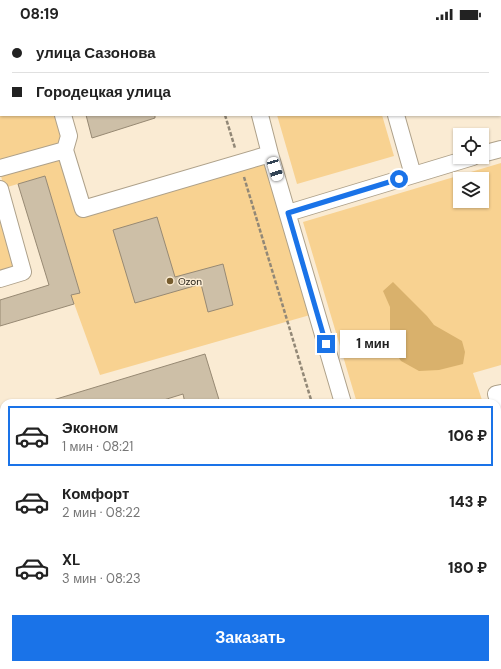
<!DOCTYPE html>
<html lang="ru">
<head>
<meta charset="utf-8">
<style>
  :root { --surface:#fff; --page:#f6f6f6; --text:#222; --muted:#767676; --line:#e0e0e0; --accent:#1a73e8 }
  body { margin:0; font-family:"DM Sans",sans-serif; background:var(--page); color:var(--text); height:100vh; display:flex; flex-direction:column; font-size:15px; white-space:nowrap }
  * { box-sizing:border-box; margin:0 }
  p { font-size:13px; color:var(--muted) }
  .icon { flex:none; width:22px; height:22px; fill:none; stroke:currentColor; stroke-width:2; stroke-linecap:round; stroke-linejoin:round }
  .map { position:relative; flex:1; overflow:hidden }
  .side { position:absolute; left:0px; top:371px; width:501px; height:270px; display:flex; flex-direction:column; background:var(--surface); border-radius:12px 12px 0 0; box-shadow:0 1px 3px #0004 }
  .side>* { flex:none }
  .top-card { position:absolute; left:0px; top:0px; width:501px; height:88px; box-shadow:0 1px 3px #0004; display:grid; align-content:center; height:88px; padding:0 12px; background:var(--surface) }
  .tools { position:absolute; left:453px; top:100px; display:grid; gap:8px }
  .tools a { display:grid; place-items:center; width:36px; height:36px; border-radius:0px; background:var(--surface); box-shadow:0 1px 3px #0004; font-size:20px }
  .end { position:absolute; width:18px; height:18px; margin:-9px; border:5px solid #1a73e8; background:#fff; box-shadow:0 0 0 2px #fff }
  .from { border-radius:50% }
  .bubble { position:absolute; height:28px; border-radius:0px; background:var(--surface); box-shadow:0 1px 3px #0004; font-size:13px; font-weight:800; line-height:28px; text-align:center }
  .car { position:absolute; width:12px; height:24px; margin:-12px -6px; border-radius:5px; box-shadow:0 0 3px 1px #0007; background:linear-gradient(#fff 24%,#345 0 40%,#fff 0 76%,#345 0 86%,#fff 0) }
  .top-card b { display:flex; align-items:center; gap:14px; height:38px; font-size:15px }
  .top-card b+b { border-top:1px solid var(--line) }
  .top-card i { width:10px; height:10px; background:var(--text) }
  ul { padding:7px 0 0; list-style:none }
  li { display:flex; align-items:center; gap:12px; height:60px; margin:0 8px 6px; padding:0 4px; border:2px solid transparent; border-radius:0px }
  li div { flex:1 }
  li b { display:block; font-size:15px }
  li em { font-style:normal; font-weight:800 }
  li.current { border-color:var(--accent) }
  li>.icon { width:36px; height:36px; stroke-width:1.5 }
  .primary-button { display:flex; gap:8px; margin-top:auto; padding:8px 12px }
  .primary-button a { flex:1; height:46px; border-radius:0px; background:var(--accent); color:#fff; font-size:16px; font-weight:800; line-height:46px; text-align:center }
  .status { display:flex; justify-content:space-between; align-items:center; height:28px; padding:0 20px; background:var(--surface); direction:ltr }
  .status svg { height:11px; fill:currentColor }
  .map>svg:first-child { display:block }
  .green { fill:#f8d291; fill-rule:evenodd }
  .water { fill:#d9b16c }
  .building { fill:#cdbfa7; stroke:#978973 }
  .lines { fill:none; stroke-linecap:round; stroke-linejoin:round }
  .minor-tunnel { stroke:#cec1ac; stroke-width:16; stroke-dasharray:16 8; stroke-linecap:butt }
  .minor-casing { stroke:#aea18a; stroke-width:18 }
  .path { stroke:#928877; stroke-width:2.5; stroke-dasharray:4 2; stroke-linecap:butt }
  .minor { stroke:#fff; stroke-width:16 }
  .route { stroke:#1a73e8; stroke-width:5 }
  .poi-dot { fill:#765c2e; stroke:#faebd3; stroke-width:1.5 }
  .labels { text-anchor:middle; stroke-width:3; stroke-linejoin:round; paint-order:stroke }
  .poi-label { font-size:10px; fill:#1e1910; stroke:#faebd3; text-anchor:start }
</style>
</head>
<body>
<div class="status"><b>08:19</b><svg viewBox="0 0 49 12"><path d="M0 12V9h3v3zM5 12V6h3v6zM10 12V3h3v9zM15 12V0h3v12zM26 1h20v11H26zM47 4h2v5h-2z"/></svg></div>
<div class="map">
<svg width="501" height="641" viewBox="0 0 501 641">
  <rect width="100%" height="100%" fill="#faebd3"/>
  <!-- green -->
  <path class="green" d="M0,0L32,1H1V87H58L64,107L61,118L0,136Z
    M252,0H356L357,1H252Z
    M277,87H382L394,128L297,156Z
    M62,127L81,185L265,132L310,287L100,347L71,267L80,265L45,148L4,160L0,144Z
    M501,135V337L473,345L483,375H357L303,194ZM460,151H482V173H460Z
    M0,175L18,241L0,247Z
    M497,421L501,434V641H436L434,637H497Z"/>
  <!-- water -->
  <path class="water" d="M393,254L427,288L434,297L462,313L465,324L463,336L439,342L419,343L401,333L390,317V279L383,263Z"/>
  <!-- building -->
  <path class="building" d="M86,87H155V90L92,110Z
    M45,148L80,265L71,267L74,276L0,298V272L49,257L18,156Z
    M157,189L175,249L223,236L233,277L208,284L201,256L135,275L113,202Z
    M205,326L220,375H185L183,366L154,375H54L53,372Z"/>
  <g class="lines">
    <!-- minor-tunnel -->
    <path class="minor-tunnel" d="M285,641L298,637"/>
    <!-- minor casing -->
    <g class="minor-casing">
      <path id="minor" d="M37,0V1
        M149,0V1
        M238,0V1
        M371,0V1
        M477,0V1
        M500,3H501
        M63,87L69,108L65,122L83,181L270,126
        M260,87L270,126L343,375
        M396,87L413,147
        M482,126L501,121
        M0,140L65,122
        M0,161L23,244L0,251
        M288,185L473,129
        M501,365L496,366L501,382
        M0,443L4,441
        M243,637L245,641
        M420,637L421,641
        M30,641L43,637"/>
    </g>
    <!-- path -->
    <path class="path" d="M199,0V1
      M225,87L235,120
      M244,149L312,375
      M390,637L392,641"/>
    <!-- minor -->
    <use href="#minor" class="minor"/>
  </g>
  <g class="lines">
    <!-- route -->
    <path class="route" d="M326,316L288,185L399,151"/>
  </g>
  <!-- markers -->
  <circle class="poi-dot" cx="170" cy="253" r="4"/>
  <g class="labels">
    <!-- poi labels -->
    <g class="poi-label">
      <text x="178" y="257">Ozon</text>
    </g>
  </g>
</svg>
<div class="tools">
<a><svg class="icon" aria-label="locate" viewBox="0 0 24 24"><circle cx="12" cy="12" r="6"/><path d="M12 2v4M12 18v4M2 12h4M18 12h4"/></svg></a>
<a><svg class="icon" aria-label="layers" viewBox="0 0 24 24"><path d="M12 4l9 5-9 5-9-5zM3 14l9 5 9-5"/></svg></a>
</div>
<i class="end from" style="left:399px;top:151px"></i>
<i class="end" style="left:326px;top:316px"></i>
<div class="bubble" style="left:340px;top:302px;width:66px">1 мин</div>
<i class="car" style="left:275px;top:141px;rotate:163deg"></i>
<div class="top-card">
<b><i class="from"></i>улица Сазонова</b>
<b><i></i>Городецкая улица</b>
</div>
<section class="side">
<ul>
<li class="current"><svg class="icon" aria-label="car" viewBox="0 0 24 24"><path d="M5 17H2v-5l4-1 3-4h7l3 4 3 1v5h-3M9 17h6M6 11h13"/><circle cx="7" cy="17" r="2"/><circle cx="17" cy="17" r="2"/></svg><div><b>Эконом</b><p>1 мин · 08:21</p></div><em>106 ₽</em></li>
<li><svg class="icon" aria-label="car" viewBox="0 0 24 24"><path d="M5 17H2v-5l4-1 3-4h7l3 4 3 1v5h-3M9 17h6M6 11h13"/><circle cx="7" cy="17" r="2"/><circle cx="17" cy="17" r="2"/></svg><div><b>Комфорт</b><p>2 мин · 08:22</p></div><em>143 ₽</em></li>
<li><svg class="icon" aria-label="car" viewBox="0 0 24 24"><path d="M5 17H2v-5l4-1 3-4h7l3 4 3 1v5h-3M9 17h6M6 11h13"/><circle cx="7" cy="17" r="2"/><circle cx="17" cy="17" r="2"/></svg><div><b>XL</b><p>3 мин · 08:23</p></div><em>180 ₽</em></li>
</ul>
<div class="primary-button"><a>Заказать</a></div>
</section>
</div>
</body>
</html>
